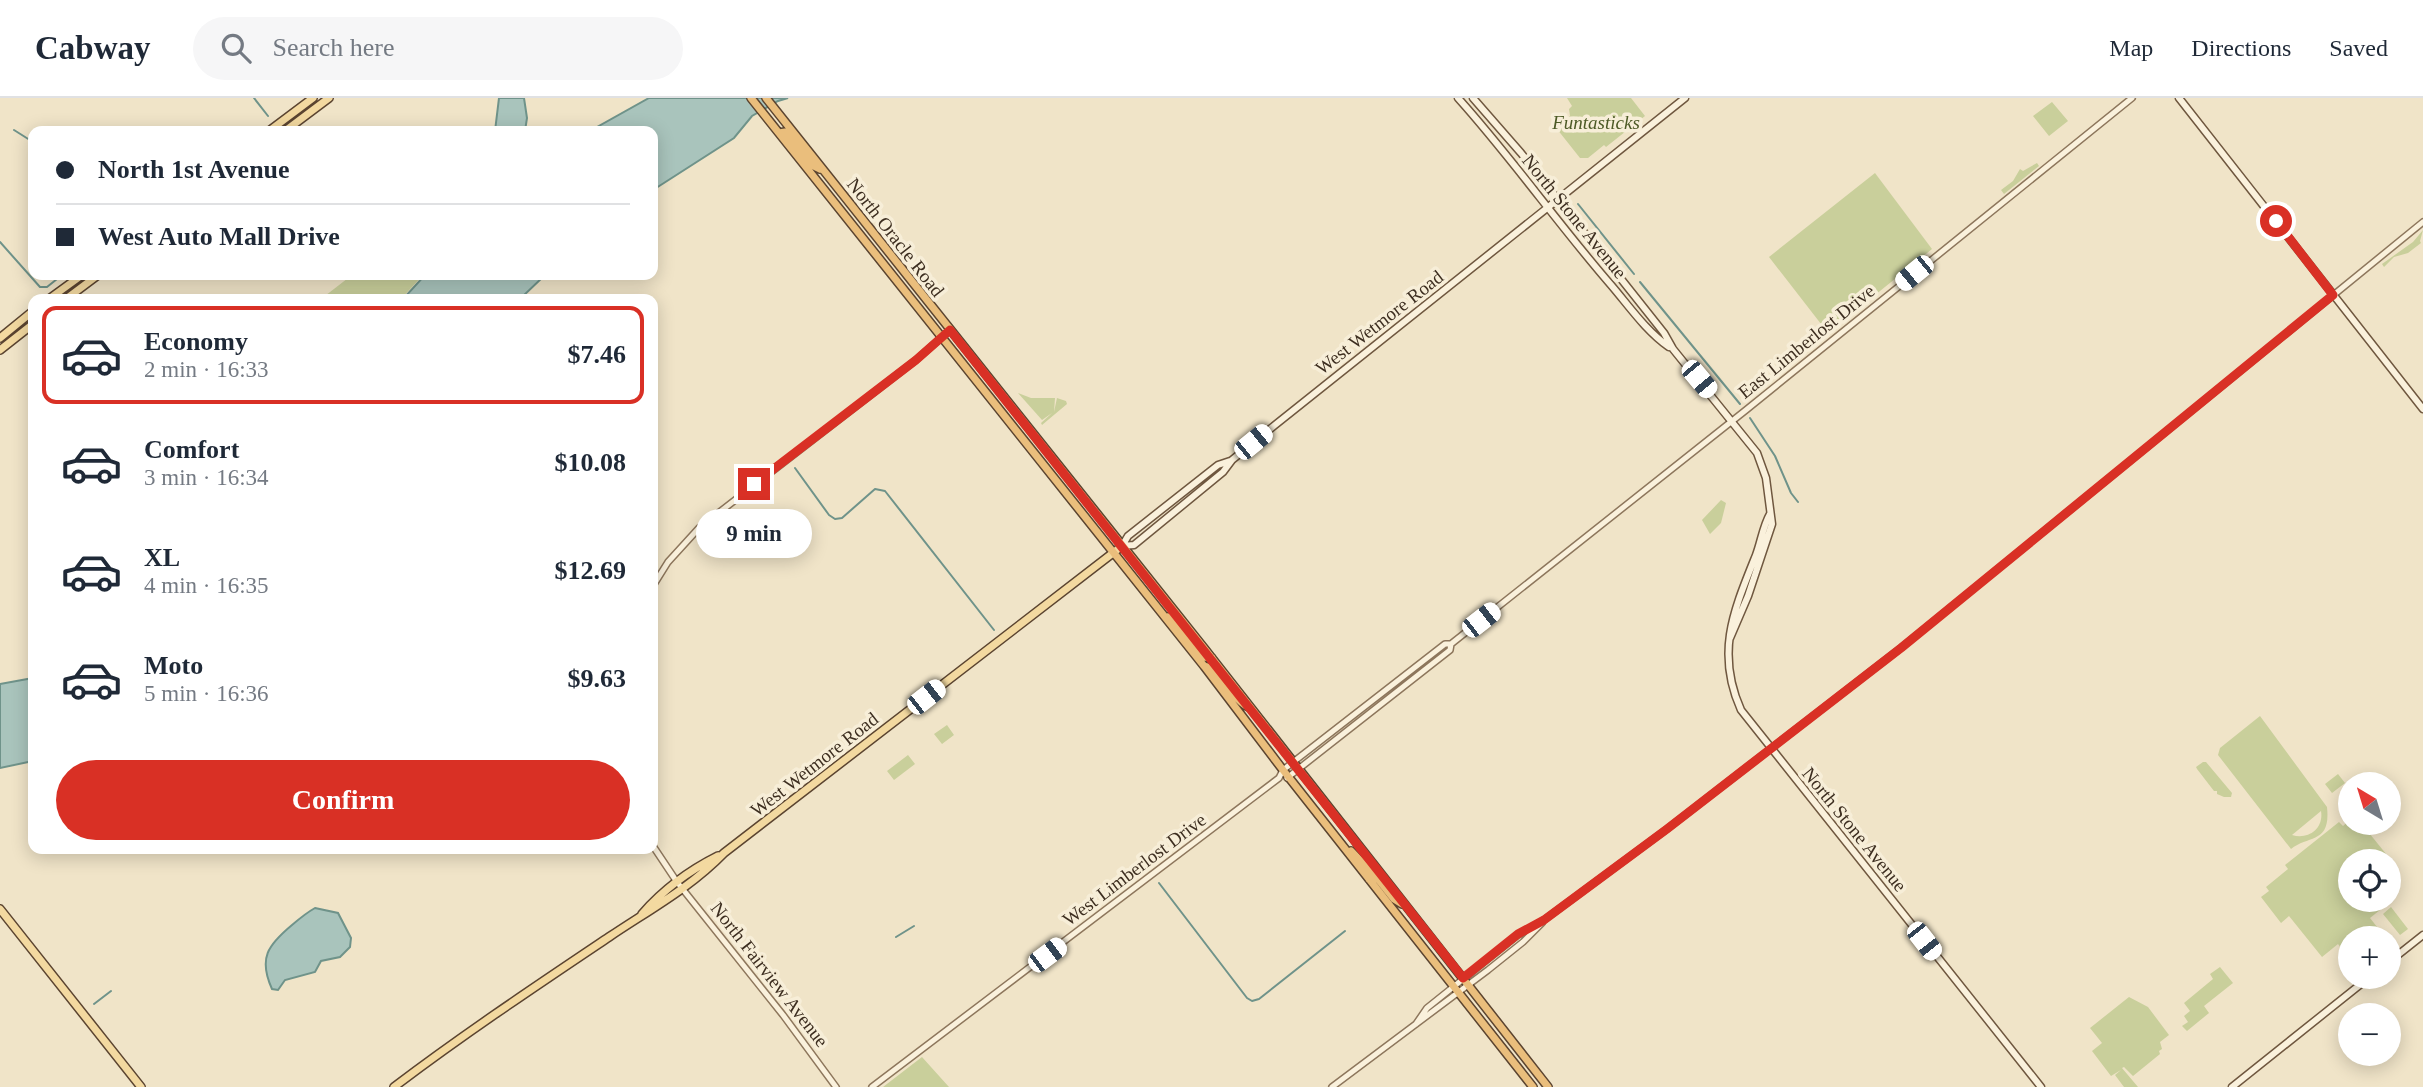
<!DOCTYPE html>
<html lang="en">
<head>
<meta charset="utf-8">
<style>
  :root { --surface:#fff; --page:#f6f6f7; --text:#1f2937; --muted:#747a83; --line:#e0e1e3; --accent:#d93025 }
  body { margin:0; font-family:Georgia,serif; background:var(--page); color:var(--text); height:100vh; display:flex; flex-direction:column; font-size:26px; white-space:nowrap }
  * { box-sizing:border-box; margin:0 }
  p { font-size:23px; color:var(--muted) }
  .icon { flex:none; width:38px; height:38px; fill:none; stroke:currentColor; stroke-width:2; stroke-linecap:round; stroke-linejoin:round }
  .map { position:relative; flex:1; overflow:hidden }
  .side { position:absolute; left:28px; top:196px; width:630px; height:560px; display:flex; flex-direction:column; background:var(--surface); border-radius:14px; box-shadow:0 4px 18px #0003 }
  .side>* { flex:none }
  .hud { position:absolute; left:28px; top:28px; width:630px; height:154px; border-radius:14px; box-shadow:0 4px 18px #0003; display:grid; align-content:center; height:154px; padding:0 28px; background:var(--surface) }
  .needle { width:46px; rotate:322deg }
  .controls { position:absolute; left:2338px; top:674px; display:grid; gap:14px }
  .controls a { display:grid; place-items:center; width:63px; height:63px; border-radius:50%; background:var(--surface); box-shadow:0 4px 18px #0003; font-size:35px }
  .end { position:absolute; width:32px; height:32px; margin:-16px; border:9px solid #d93025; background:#fff; box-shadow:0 0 0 4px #fff }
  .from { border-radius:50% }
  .bubble { position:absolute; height:49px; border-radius:24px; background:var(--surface); box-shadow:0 4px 18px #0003; font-size:23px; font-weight:800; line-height:49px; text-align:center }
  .car { position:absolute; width:21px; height:42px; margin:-21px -10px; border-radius:9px; box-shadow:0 0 5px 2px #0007; background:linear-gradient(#fff 24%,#345 0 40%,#fff 0 76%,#345 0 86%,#fff 0) }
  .hud b { display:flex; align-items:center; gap:24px; height:66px; font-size:26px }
  .hud b+b { border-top:2px solid var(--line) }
  .hud i { width:18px; height:18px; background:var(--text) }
  ul { padding:12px 0 0; list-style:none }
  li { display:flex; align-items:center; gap:21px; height:98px; margin:0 14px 10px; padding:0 14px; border:4px solid transparent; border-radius:14px }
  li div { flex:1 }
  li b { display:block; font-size:26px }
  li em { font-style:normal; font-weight:800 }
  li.active { border-color:var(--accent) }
  li>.icon { width:63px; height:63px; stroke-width:1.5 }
  .action { display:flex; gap:14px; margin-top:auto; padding:14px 28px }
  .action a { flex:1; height:80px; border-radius:42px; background:var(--accent); color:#fff; font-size:28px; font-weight:800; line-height:80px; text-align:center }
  header { display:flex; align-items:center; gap:42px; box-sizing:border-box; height:98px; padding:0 35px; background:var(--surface); border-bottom:2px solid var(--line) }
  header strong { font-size:33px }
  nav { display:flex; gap:38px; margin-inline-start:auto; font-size:24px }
  .search { width:490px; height:63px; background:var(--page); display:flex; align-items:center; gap:18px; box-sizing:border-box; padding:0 24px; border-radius:38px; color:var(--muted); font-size:26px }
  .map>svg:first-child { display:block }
  .green { fill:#c9cf9b; fill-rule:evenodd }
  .water { fill:#a9c4bc; stroke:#6f938a; stroke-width:2 }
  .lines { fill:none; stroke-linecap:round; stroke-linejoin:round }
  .stream { stroke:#6f938a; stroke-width:2 }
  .tertiary-casing { stroke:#8d765c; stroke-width:8 }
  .secondary-casing { stroke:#6f573f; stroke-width:9 }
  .primary-casing { stroke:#5b4430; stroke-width:10 }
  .trunk-casing { stroke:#5b4430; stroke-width:10 }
  .tertiary { stroke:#faf1dc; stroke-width:5 }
  .secondary { stroke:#faf1dc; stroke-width:6 }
  .primary { stroke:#f3d9a0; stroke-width:7 }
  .trunk { stroke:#eabe7c; stroke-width:7 }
  .route { stroke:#d93025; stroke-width:9 }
  .labels { text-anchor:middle; stroke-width:7; stroke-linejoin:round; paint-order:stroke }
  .park-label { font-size:19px; font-style:italic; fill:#4d5a26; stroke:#f7eed8 }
  .street-label { font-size:19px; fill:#3d2e20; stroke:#f7eed8 }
</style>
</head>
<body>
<header>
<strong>Cabway</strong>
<div class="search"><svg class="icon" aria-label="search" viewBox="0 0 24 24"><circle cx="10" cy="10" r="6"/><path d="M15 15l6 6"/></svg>Search here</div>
<nav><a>Map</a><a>Directions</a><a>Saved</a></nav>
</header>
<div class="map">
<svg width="2423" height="989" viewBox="0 0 2423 989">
  <rect width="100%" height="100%" fill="#f0e4c8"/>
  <!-- green -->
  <path class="green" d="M1567,0H1631L1645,18L1606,49L1604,47L1588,60H1580L1557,31L1570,18L1569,11L1572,8Z
    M2052,4L2068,23L2049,38L2033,18Z
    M2037,65L2039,68L2004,96L2001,92L2013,83L2020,71L2023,73Z
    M1875,75L1932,151L1828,235L1769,159Z
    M2423,132L2420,143L2421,145L2408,155L2394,159L2384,169L2382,166L2413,144Z
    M352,177H423L401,201H321Z
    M1018,295L1031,300H1055L1054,314L1057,300L1066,303L1067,306L1042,327L1041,325L1052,315L1042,322Z
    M1721,402L1726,405L1721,425L1710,436L1702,422Z
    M2260,618L2327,709C2331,746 2309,737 2291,751L2218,657L2220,650ZM2321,713C2324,731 2308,742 2292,737Z
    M947,627L954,637L942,646L934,636Z
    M908,657L915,666L894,682L887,673Z
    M2203,664H2206L2232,695L2231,699H2224L2217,696V693H2214L2197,671L2196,669Z
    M2338,676L2345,685L2332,695L2325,686Z
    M2350,722V724L2361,725L2395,767L2389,772V763H2350V802H2388L2390,804L2370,820L2385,839L2350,840V862L2338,846L2322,859L2289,818L2281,825L2261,799L2269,793L2266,789L2288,771L2285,767L2339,724L2343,728Z
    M2391,809L2408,831L2400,837L2383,816Z
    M2220,869L2233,885L2204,908L2209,915L2187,933L2182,928L2188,924L2184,918L2190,913L2184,905L2213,881L2210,876Z
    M2129,899L2148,909L2169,937L2160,944L2162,951L2159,953L2160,956L2133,978L2124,969L2122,970L2138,989H2124L2115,977L2121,972L2111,978L2092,953L2102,945L2090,930Z
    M922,959L949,989H883Z"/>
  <!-- water -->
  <path class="water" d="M499,0H524L527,20L525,33H495Z
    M649,0H788L778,3L752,18L734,40L653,92V33H590Z
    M425,177H545L520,201H403Z
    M33,580V663L0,670V586Z
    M315,810L338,815L351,840L350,849L340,859L321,863L315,874L285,882L278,892L272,891C258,860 268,847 292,827C299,821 306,815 315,810Z"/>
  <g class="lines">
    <!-- stream -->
    <path class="stream" d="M254,0L268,18
      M14,32L33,44
      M1578,106L1634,176
      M2282,114L2288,111
      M0,144L40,189H47L62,177
      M1640,184L1740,306
      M1750,320L1775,358L1791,395L1798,404
      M795,370L829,417L835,421L842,420L875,391L885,393L994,532
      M1159,785L1247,900L1252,903L1259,901L1345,833
      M896,839L914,828
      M94,906L111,893"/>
    <!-- tertiary casing -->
    <g class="tertiary-casing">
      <path id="tertiary" d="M653,488L668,464L699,430L916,262L950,232
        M1287,680L1450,552L1451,546
        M653,748L677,784L783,917L836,989
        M1416,926L1427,910L1518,837L1544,822L1667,731L1902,549L2423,124
        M872,989L1279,680L1283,672L1445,546H1451L1746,312L2132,0
        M1332,989L1488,872L1523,844L1542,825"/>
    </g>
    <!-- secondary casing -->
    <g class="secondary-casing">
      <path id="secondary" d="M1458,0C1512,60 1558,126 1611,187C1629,208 1646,233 1669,249
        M1473,0L1521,55L1664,235L1673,251L1757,355L1766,380L1772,426L1748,498L1730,540
        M2179,0L2423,311
        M1770,416C1763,428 1761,444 1756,457C1734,512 1715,554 1741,612L2041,989
        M1122,448L1134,447L1223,374L1232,362L1275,327L1685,0
        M1122,448L1128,438L1218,367L1230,363
        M2389,864L2423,837
        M2232,989L2371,878"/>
    </g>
    <!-- primary casing -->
    <g class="primary-casing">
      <path id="primary" d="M269,33L313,0
        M285,33L329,0
        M49,201L82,177
        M66,201L98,177
        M0,240L33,213
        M0,252L33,226
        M0,811L141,989
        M642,816C663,792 690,772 718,758
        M394,989C464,936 536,888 609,839C649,812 690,790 724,755L1122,448"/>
    </g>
    <!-- trunk casing -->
    <g class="trunk-casing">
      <path id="trunk" d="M751,0L1204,568L1283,672L1533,989
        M766,0L1204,550L1548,989
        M779,35L785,34L814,68L820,71
        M1168,519L1175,523L1204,559L1212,560
        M1204,568C1225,572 1231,604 1251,610
        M1351,753L1371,774H1379
        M1369,781H1378L1394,801L1402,806"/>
    </g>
    <!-- tertiary -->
    <use href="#tertiary" class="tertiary"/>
    <!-- secondary -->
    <use href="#secondary" class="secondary"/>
    <!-- primary -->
    <use href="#primary" class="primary"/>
    <!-- trunk -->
    <use href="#trunk" class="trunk"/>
  </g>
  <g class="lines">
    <!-- route -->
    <path class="route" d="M754,386L916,262L950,232L1463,880L1518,836L1544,822L1667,731L1901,550L2333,197L2276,123"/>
  </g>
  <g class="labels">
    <!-- park labels -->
    <g class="park-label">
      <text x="1596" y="31">Funtasticks</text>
    </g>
    <!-- street labels -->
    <g class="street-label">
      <text transform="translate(1575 118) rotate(51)" y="7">North Stone Avenue</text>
      <text transform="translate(896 139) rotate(52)" y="7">North Oracle Road</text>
      <text transform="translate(1379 224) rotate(-38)" y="7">West Wetmore Road</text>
      <text transform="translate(1806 243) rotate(-39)" y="7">East Limberlost Drive</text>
      <text transform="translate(814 666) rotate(-38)" y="7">West Wetmore Road</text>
      <text transform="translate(1855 731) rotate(51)" y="7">North Stone Avenue</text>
      <text transform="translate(1134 771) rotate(-37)" y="7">West Limberlost Drive</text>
      <text transform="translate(770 876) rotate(52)" y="7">North Fairview Avenue</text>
    </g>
  </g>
</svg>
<div class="controls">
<a><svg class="needle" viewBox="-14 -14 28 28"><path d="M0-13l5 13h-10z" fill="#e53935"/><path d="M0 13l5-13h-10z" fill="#747a83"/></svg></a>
<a><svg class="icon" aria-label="locate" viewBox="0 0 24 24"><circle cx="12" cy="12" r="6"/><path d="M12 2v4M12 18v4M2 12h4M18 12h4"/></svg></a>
<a>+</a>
<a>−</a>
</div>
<i class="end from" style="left:2276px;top:123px"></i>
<i class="end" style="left:754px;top:386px"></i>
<div class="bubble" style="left:696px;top:411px;width:116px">9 min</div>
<i class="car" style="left:1914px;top:175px;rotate:231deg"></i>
<i class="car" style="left:1699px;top:281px;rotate:140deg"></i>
<i class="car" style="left:1253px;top:344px;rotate:51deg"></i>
<i class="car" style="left:1481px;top:522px;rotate:52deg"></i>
<i class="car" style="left:926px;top:599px;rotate:52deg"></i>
<i class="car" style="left:1924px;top:843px;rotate:142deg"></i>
<i class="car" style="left:1047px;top:857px;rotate:53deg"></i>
<div class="hud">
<b><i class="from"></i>North 1st Avenue</b>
<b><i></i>West Auto Mall Drive</b>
</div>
<section class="side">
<ul>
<li class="active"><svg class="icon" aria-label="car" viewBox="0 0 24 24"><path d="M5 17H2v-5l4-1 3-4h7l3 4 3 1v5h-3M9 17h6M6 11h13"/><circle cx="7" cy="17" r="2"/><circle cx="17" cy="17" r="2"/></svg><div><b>Economy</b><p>2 min · 16:33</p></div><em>$7.46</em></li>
<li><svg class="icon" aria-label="car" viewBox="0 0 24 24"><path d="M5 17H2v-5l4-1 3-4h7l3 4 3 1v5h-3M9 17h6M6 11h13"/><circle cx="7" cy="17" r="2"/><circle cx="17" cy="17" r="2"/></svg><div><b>Comfort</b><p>3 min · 16:34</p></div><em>$10.08</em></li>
<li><svg class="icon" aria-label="car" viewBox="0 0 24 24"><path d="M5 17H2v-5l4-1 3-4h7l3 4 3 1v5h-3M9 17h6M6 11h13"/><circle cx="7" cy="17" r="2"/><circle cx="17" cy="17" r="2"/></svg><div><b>XL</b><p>4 min · 16:35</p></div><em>$12.69</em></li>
<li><svg class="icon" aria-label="car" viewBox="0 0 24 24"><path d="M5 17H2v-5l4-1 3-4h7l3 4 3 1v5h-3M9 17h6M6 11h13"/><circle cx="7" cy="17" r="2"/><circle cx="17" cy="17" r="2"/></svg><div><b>Moto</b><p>5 min · 16:36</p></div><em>$9.63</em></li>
</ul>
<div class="action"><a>Confirm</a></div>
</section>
</div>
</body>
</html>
